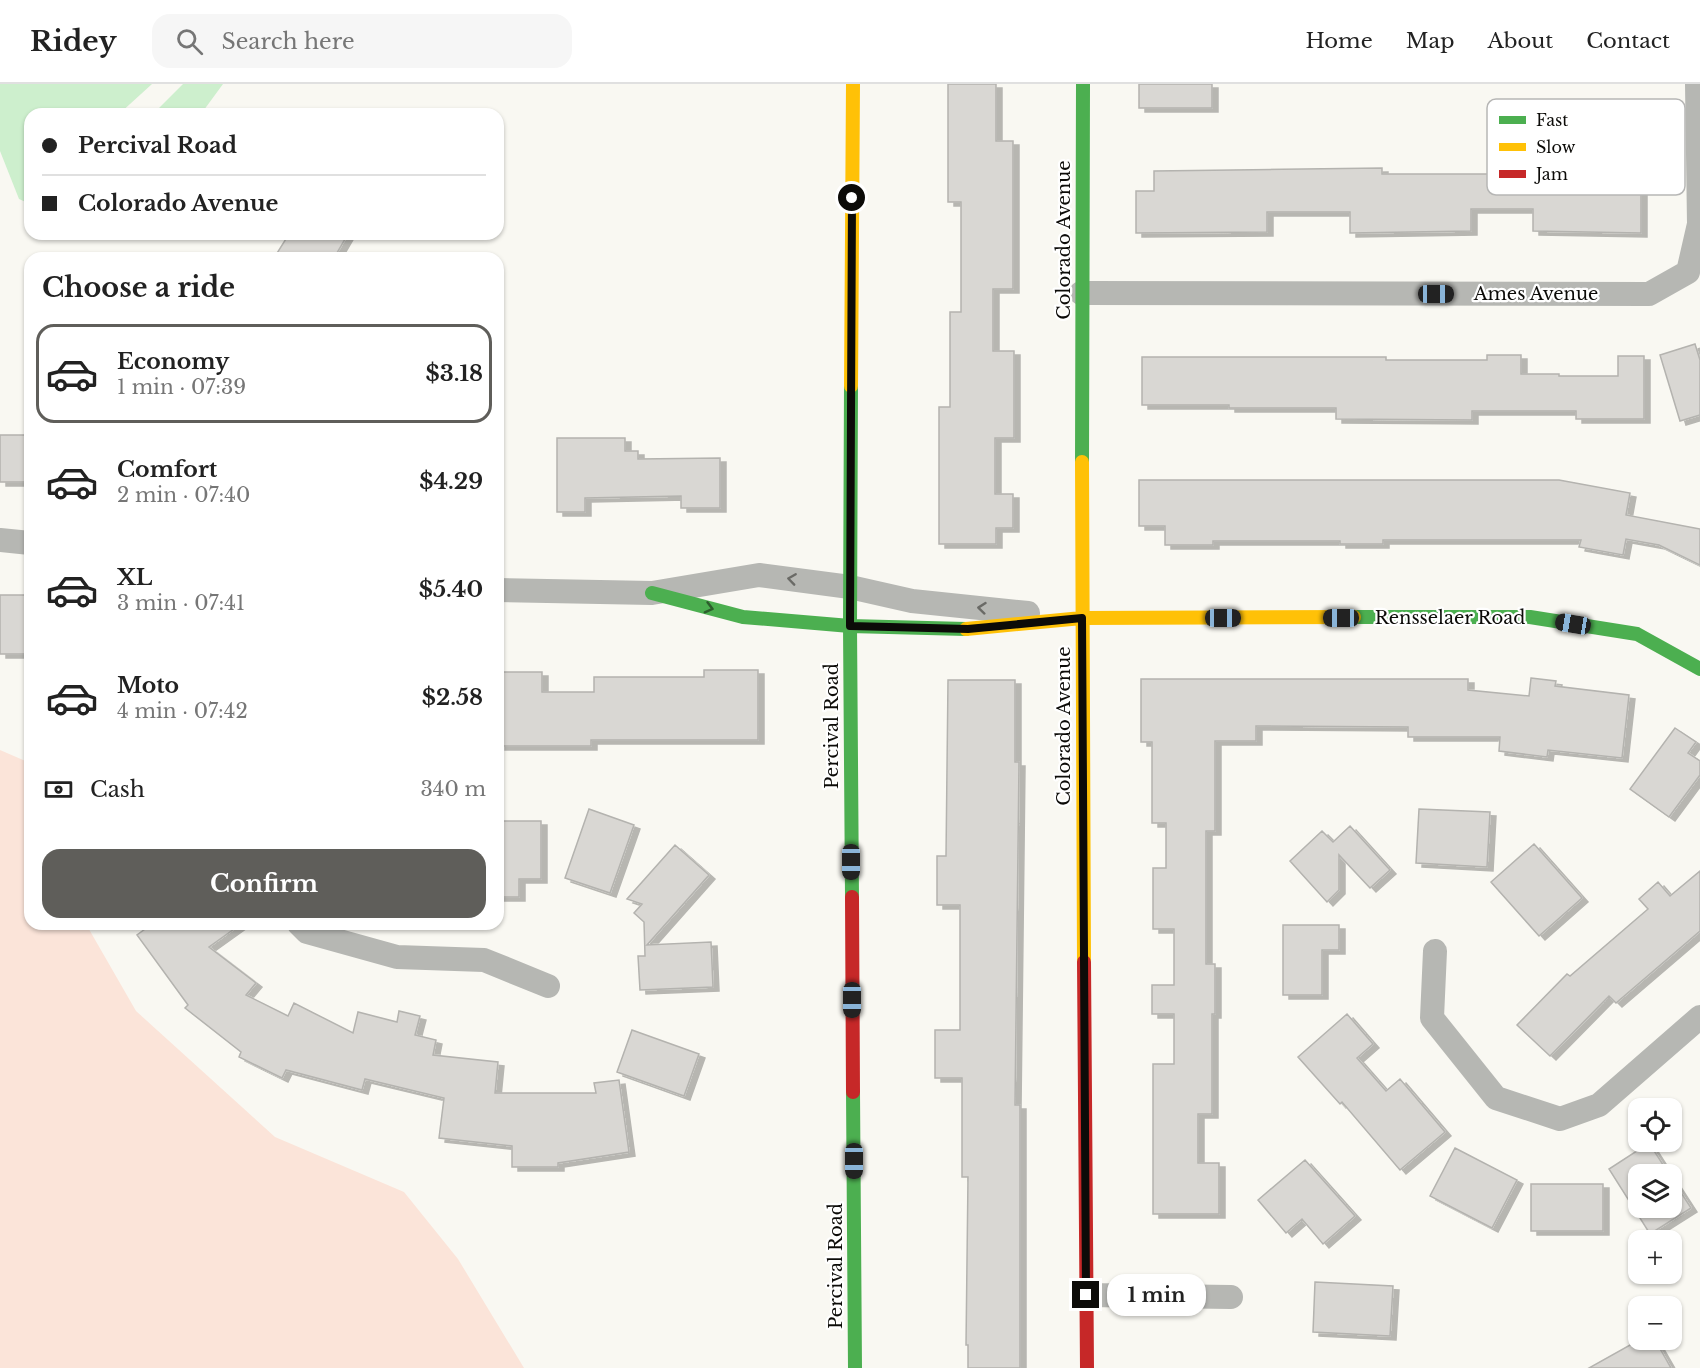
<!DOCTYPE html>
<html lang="en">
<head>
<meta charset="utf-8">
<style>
  :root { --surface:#fff; --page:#f6f6f6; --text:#222; --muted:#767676; --line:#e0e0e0; --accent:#5f5e5a }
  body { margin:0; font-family:"Libre Baskerville",serif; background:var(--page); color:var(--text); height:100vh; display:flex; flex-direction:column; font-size:22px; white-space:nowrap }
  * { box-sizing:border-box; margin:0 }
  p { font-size:20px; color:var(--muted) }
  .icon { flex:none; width:33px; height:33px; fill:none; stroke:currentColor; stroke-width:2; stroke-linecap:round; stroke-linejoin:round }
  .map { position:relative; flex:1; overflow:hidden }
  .details { position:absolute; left:24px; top:168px; width:480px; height:678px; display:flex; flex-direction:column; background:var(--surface); border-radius:18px; box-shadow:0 2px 4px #0004 }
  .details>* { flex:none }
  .top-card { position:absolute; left:24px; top:24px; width:480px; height:132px; border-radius:18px; box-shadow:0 2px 4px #0004; display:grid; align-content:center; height:132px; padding:0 18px; background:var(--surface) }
  .tools { position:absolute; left:1628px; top:1014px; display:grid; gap:12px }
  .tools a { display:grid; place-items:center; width:54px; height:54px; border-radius:12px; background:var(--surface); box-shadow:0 2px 4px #0004; font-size:30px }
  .end { position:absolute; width:27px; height:27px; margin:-14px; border:8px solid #0c0b08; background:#fff; box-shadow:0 0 0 3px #fff }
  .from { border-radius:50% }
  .bubble { position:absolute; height:42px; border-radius:18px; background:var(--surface); box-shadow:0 2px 4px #0004; font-size:20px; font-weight:700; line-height:42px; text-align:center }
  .car { position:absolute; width:18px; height:36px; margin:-18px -9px; border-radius:8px; box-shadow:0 0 4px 2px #0007; background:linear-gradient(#222 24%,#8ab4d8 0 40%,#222 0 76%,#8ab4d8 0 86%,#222 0) }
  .top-card b { display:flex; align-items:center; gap:21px; height:57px; font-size:22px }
  .top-card b+b { border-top:2px solid var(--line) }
  .top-card i { width:15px; height:15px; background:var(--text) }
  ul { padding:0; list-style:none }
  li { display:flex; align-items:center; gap:18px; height:99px; margin:0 12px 9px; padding:0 6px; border:3px solid transparent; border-radius:18px }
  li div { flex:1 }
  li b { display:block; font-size:22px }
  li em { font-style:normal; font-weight:700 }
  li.selected { border-color:var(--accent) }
  li>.icon { width:54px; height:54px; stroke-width:1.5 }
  h2 { padding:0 18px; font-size:27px; line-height:72px }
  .pay { display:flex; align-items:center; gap:15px; height:66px; padding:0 18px; font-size:22px }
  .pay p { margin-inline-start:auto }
  .primary-button { display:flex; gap:12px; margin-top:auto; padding:12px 18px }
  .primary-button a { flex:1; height:69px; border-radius:18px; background:var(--accent); color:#fff; font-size:24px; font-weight:700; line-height:69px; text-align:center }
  header { display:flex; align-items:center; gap:36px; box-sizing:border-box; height:84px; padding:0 30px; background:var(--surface); border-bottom:2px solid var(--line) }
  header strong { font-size:28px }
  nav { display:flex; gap:33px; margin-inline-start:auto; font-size:21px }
  .search { width:420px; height:54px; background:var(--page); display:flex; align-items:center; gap:15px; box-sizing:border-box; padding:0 21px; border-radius:18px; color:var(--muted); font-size:22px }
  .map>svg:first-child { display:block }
  .green { fill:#fbe4d9 }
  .water { fill:#cdefcd }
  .building { fill:#d9d7d3; stroke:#b4b3af; stroke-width:1.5; filter:url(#shadow) }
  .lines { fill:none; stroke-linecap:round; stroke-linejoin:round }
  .street { stroke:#b6b7b3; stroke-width:24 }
  .fast { stroke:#4caf50; stroke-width:14 }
  .slow { stroke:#ffc107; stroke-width:14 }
  .jam { stroke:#c62828; stroke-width:14 }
  .oneway { stroke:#6a6a66 }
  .oneway2 { stroke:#2c5d2c }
  .route { stroke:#0c0b08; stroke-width:8 }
  .labels { text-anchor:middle; stroke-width:4.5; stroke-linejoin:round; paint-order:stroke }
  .street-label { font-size:18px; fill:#0c0b08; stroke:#fff }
  .key { fill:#fff; stroke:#b6b6b5; stroke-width:1.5 }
  .key-label { font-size:16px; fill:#0c0b08 }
</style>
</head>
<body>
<header>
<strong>Ridey</strong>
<div class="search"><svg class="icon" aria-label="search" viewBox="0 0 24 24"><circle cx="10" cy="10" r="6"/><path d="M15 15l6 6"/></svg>Search here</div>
<nav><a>Home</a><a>Map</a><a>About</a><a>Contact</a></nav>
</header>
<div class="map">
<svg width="1700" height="1284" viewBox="0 0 1700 1284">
  <defs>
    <filter id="shadow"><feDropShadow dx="6" dy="4" stdDeviation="0" flood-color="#0004"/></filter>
  </defs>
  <rect width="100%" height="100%" fill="#f9f8f2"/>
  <!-- green -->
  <path class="green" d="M0,666L30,679V840H86L136,927L275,1053L404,1108L458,1175L524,1284H0Z"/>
  <!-- water -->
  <path class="water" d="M0,0H152L119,30H30V120L19,115L0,67Z
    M183,0H223L201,30H153Z"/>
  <!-- building -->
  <path class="building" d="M948,0H996V57H1013V205H993V267H1014V354H995V410H1013V444H996V460H939V323H950V228H961V118H948Z
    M1139,0H1212V24H1139Z
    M1490,82H1555V90H1641V149L1533,147V125H1471V147L1350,149V128H1267V148L1136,149V107H1154V87L1382,84V90H1490Z
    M289,150H348L334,174H274Z
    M1695,260L1700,276V331L1680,337L1660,271Z
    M1487,271H1521V290H1559V292H1618V272H1644V335H1576V327H1472V336L1336,335V324H1229V321H1142V273H1386V276H1487Z
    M0,351H30V398H0Z
    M557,354H625V367H638V375L720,374V424H681V412L585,414V428H557Z
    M1139,396H1559L1630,409L1626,431L1700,445V481L1659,461L1626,455L1623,471L1579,463L1581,456H1383V460H1340V457H1213V461H1165V442H1139Z
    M0,511H27V570H0Z
    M704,586H758V656H591V662H499V588H542V608H594V593H704Z
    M1531,594L1556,597L1555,602L1629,611L1622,674L1548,666L1547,673L1499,667L1500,653H1408V643L1256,642V657H1215V747H1206V880H1215V930H1212V1030H1198V1079H1219V1130H1153V980H1174V930H1152V901H1174V845H1153V784H1166V739H1152V658H1141V595H1468V606L1529,612Z
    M948,596H1015V678H1019L1015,1021H1020V1284H968V1261H966L968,1093H962V994H935V946H960V821H937V772H946Z
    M1675,644L1696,658L1688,669L1700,677V691L1669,733L1630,705Z
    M589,725L634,741L610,809L565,794Z
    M1419,725L1490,728L1487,783L1416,779Z
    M498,737H541V795H519V813H498Z
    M1350,742L1390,786L1370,804L1339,771V806L1327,818L1290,777L1322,747L1333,758Z
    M1534,760L1582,814L1539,852L1491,798Z
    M675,761L709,791L647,861L711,858L713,903L640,906L638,872H645L644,838L634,829L642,820L627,815Z
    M1700,787V847L1616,919L1609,912L1550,972L1517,941L1567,890L1570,892L1648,825L1639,815L1658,798L1670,812Z
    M152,840H241L209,863L256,899L246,911L288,932L294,919L353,949L358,928L397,938L399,927L420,932L415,951L436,956L433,971L498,978L495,1009H596L594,999L619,996L629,1068L558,1079V1083H512V1062L439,1054L444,1014L365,995L362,1006L286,986L282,994L239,973L241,968L185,924L188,921L137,851Z
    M1283,841H1339V866H1322V911H1283Z
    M1347,930L1373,960L1357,974L1386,1007L1400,995L1445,1048L1400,1086L1342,1018L1340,1020L1298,973Z
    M632,946L699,970L684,1012L617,988Z
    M1649,1059L1669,1090H1638V1124H1671V1093L1691,1124L1650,1150L1609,1085Z
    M1455,1064L1517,1096L1492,1144L1430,1112Z
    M1305,1076L1355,1132L1323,1160L1302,1135L1286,1149L1258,1116Z
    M1531,1100H1603V1147H1531Z
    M1315,1198L1393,1202L1390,1252L1313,1248Z
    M1639,1256H1655L1671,1284H1589Z"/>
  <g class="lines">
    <!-- street -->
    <path class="street" d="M1081,209L1649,210L1688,188L1699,140L1697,0
      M0,456L30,459
      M498,506L652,509L759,491L850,503L912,517L1028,529
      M299,840L307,848L397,873L484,876L548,902
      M1435,867L1432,934L1496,1014L1560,1035L1599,1021L1700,933
      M1086,1211L1231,1213"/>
    <!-- fast -->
    <path class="fast" d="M851,302L850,542L852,813
      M1082,378L1083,0
      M652,509L743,533L850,542L966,545
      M1354,533H1530L1637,550L1700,585
      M853,1008L855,1284"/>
    <!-- slow -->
    <path class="slow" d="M851,302L853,0
      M1082,378L1084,878
      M966,545L1082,534L1354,533"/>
    <!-- jam -->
    <path class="jam" d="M852,813L853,1008
      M1084,878L1087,1284"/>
  </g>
  <!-- one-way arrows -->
  <defs><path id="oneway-chevron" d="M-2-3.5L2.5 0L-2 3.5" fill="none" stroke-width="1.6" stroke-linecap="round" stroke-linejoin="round" transform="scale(1.5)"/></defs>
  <g class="oneway">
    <use href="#oneway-chevron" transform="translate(792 495) rotate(-172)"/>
    <use href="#oneway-chevron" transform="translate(982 524) rotate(-174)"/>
  </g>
  <use class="oneway2" href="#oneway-chevron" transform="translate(709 524) rotate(15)"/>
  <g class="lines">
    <!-- route -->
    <path class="route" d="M852,114L850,542L968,545L1082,534L1086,1211"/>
  </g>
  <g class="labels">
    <!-- street labels -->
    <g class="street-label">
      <text transform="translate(1064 156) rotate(-90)" y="6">Colorado Avenue</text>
      <text x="1536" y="216">Ames Avenue</text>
      <text x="1450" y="540">Rensselaer Road</text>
      <text transform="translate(832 642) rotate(-90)" y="6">Percival Road</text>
      <text transform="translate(1064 642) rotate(-90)" y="6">Colorado Avenue</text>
      <text transform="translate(836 1182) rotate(-90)" y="6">Percival Road</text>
    </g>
  </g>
  <!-- legend -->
  <rect x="1487" y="15" width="198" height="96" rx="9" class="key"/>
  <rect x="1499" y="32" width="27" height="8" fill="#4caf50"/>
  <rect x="1499" y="59" width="27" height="8" fill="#ffc107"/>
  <rect x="1499" y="86" width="27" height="8" fill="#c62828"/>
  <g class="key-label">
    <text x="1536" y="42">Fast</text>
    <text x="1536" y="69">Slow</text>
    <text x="1536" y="96">Jam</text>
  </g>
</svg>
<div class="tools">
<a><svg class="icon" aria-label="locate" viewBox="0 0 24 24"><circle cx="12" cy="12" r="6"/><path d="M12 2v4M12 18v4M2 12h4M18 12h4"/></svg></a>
<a><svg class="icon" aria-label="layers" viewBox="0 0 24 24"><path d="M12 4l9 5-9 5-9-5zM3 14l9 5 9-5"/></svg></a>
<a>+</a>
<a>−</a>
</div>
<i class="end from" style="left:852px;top:114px"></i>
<i class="end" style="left:1086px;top:1211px"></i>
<div class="bubble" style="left:1107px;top:1190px;width:99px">1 min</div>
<i class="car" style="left:1436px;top:210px;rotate:90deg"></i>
<i class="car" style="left:1223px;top:534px;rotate:90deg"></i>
<i class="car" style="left:1341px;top:534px;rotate:270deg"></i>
<i class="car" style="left:1573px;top:540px;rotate:279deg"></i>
<i class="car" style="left:851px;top:778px;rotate:180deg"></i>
<i class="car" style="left:852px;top:916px;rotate:180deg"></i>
<i class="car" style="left:854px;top:1077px;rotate:180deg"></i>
<div class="top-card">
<b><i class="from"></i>Percival Road</b>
<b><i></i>Colorado Avenue</b>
</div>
<section class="details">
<h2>Choose a ride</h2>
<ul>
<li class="selected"><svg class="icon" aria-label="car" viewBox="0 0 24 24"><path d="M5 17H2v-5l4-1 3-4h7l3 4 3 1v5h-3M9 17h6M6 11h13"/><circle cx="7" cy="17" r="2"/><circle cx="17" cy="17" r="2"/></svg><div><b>Economy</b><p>1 min · 07:39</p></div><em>$3.18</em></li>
<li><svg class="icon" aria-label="car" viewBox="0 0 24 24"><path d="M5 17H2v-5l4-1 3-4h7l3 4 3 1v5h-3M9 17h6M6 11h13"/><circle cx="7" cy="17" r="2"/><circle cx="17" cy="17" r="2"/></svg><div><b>Comfort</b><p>2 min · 07:40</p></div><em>$4.29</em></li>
<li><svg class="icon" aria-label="car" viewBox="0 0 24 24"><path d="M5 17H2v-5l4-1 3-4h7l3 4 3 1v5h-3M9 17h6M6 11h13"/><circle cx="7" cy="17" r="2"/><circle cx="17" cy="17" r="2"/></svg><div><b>XL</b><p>3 min · 07:41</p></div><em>$5.40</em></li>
<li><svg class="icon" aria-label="car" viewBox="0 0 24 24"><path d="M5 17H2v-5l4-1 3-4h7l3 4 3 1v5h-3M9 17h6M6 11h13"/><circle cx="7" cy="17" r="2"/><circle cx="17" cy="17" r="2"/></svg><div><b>Moto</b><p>4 min · 07:42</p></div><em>$2.58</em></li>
</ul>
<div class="pay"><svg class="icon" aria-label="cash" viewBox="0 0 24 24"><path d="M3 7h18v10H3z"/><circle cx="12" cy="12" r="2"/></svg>Cash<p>340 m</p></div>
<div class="primary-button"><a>Confirm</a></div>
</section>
</div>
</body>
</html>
